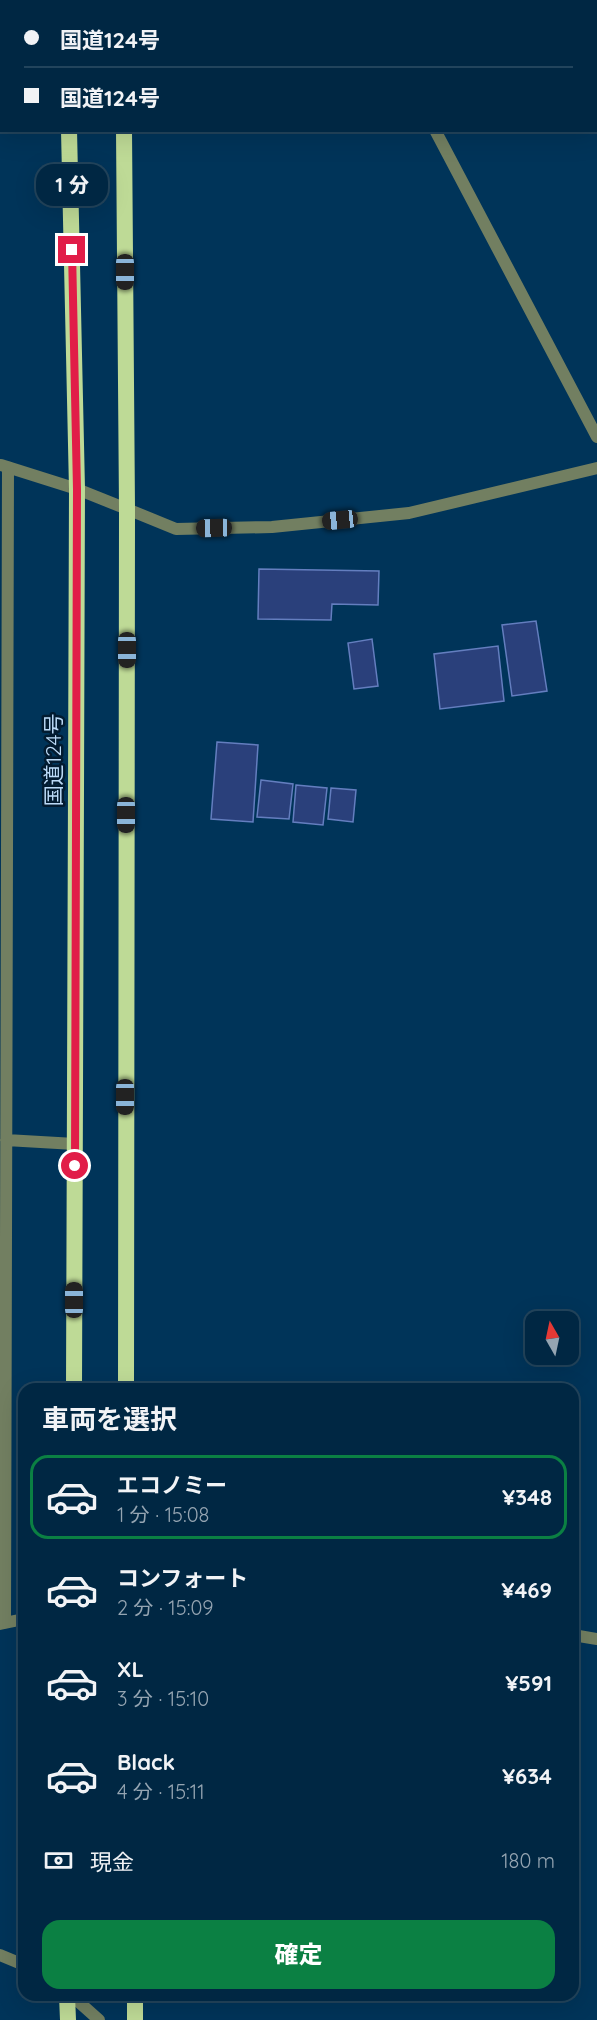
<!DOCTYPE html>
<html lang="ja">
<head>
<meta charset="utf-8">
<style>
  :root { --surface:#002743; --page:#0e334e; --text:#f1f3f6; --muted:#95a5b2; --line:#22445c; --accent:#0b8043 }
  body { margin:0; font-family:Quicksand,"Noto Sans JP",sans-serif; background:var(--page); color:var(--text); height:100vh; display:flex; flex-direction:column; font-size:22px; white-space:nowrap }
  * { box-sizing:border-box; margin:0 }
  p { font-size:20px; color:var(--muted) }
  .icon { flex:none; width:33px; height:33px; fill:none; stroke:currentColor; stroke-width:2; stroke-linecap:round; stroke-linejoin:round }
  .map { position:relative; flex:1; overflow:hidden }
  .details { position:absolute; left:18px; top:1383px; width:561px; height:618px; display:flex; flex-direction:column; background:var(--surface); border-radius:18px; box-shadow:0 6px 24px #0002,0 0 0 2px var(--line) }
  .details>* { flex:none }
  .banner { position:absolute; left:0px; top:0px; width:597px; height:132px; box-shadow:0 6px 24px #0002,0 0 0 2px var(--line); display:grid; align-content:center; height:132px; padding:0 24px; background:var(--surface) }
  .needle { width:39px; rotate:351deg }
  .buttons { position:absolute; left:525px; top:1311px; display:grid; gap:12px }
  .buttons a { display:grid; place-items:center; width:54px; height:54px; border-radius:12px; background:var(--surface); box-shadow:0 6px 24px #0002,0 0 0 2px var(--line); font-size:30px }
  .end { position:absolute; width:27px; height:27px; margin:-14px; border:8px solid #e11d48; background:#fff; box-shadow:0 0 0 3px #fff }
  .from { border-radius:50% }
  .bubble { position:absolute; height:42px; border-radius:18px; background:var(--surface); box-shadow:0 6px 24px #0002,0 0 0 2px var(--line); font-size:20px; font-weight:800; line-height:42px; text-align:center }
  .car { position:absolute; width:18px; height:36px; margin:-18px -9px; border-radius:8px; box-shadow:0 0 4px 2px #0007; background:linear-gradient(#222 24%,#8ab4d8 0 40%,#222 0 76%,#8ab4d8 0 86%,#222 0) }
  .banner b { display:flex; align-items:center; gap:21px; height:57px; font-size:22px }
  .banner b+b { border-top:2px solid var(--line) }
  .banner i { width:15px; height:15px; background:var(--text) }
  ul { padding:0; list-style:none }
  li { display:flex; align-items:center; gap:18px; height:84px; margin:0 12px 9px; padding:0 12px; border:3px solid transparent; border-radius:18px }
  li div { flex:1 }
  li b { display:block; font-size:22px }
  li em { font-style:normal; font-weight:800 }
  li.active { border-color:var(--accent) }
  li>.icon { width:54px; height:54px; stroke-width:1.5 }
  h2 { padding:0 24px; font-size:27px; line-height:72px }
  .pay { display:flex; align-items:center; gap:15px; height:66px; padding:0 24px; font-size:22px }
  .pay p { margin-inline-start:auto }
  .action { display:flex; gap:12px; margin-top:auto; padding:12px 24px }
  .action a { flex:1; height:69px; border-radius:18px; background:var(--accent); color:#fff; font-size:24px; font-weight:800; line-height:69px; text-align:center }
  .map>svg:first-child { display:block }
  .building { fill:#2a407b; stroke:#647ebf; stroke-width:1.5 }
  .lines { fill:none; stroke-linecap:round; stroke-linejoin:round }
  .minor { stroke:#727f61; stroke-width:12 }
  .tertiary { stroke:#727f61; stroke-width:12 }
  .trunk { stroke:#beda96; stroke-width:16 }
  .route { stroke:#e11d48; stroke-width:8 }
  .labels { text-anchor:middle; stroke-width:5; stroke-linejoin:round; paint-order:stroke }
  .street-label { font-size:21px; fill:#bbdaf7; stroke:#021b30 }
</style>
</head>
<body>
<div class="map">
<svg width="597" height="2020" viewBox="0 0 597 2020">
  <rect width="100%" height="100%" fill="#003459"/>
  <!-- building -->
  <path class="building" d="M259,569L379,571L378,605L332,604L331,620L258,619Z
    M536,621L547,691L512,696L502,625Z
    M372,639L378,686L354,689L348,643Z
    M498,646L504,701L440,709L434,654Z
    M217,742L258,745L253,822L211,819Z
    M261,780L293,784L289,819L257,817Z
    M296,785L327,788L323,825L293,822Z
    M331,788L356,790L353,822L328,819Z"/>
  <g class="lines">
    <!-- minor -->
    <path class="minor" d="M596,119H597
      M1,465L77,489
      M127,509L176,529L272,527L409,513L597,468
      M6,1140L75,1144
      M5,1623L8,467
      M0,1624L24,1619
      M573,1635L597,1639"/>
    <!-- tertiary -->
    <path class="tertiary" d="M389,0L390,2
      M435,130L597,437
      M77,489L127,509
      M0,1955L24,1965
      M71,1995L99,2020"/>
    <!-- trunk -->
    <path class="trunk" d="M66,0V2
      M124,2V0
      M69,130L77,489L74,1389
      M124,130L127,509L126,1389
      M67,1995L68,2020
      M135,1995V2020"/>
  </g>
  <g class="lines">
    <!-- route -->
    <path class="route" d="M72,250L77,489L75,1166"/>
  </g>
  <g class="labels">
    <!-- street labels -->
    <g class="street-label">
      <text transform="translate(54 760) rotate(-90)" y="7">国道124号</text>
    </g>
  </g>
</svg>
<div class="buttons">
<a><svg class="needle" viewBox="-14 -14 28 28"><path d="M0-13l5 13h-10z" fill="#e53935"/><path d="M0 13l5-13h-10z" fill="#95a5b2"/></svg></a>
</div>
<i class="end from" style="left:75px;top:1166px"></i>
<i class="end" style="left:72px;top:250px"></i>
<div class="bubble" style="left:36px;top:164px;width:72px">1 分</div>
<i class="car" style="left:125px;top:272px;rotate:180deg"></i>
<i class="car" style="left:340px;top:520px;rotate:264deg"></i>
<i class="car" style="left:214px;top:528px;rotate:269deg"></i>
<i class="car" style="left:127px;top:650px;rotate:180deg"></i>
<i class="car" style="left:126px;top:815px;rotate:180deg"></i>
<i class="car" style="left:125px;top:1097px;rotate:180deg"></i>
<i class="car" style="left:74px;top:1300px;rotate:0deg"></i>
<div class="banner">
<b><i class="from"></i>国道124号</b>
<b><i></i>国道124号</b>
</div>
<section class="details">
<h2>車両を選択</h2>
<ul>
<li class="active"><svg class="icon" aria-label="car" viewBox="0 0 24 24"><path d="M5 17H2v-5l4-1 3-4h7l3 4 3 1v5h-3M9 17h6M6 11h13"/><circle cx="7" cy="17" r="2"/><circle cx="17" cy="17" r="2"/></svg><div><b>エコノミー</b><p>1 分 · 15:08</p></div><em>¥348</em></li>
<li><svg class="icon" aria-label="car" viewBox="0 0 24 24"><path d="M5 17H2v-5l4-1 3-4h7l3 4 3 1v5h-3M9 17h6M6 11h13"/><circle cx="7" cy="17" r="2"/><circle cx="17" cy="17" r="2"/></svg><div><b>コンフォート</b><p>2 分 · 15:09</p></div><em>¥469</em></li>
<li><svg class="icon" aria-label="car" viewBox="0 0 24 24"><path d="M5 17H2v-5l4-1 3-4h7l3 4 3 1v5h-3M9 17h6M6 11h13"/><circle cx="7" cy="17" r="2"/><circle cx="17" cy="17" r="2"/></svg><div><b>XL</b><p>3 分 · 15:10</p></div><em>¥591</em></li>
<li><svg class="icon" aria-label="car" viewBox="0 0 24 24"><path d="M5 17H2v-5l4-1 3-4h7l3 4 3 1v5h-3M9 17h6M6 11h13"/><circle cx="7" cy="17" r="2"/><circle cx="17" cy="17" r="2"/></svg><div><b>Black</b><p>4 分 · 15:11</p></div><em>¥634</em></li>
</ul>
<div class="pay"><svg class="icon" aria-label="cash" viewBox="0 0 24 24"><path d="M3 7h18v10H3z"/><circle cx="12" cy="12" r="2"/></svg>現金<p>180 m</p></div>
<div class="action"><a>確定</a></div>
</section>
</div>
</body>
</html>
